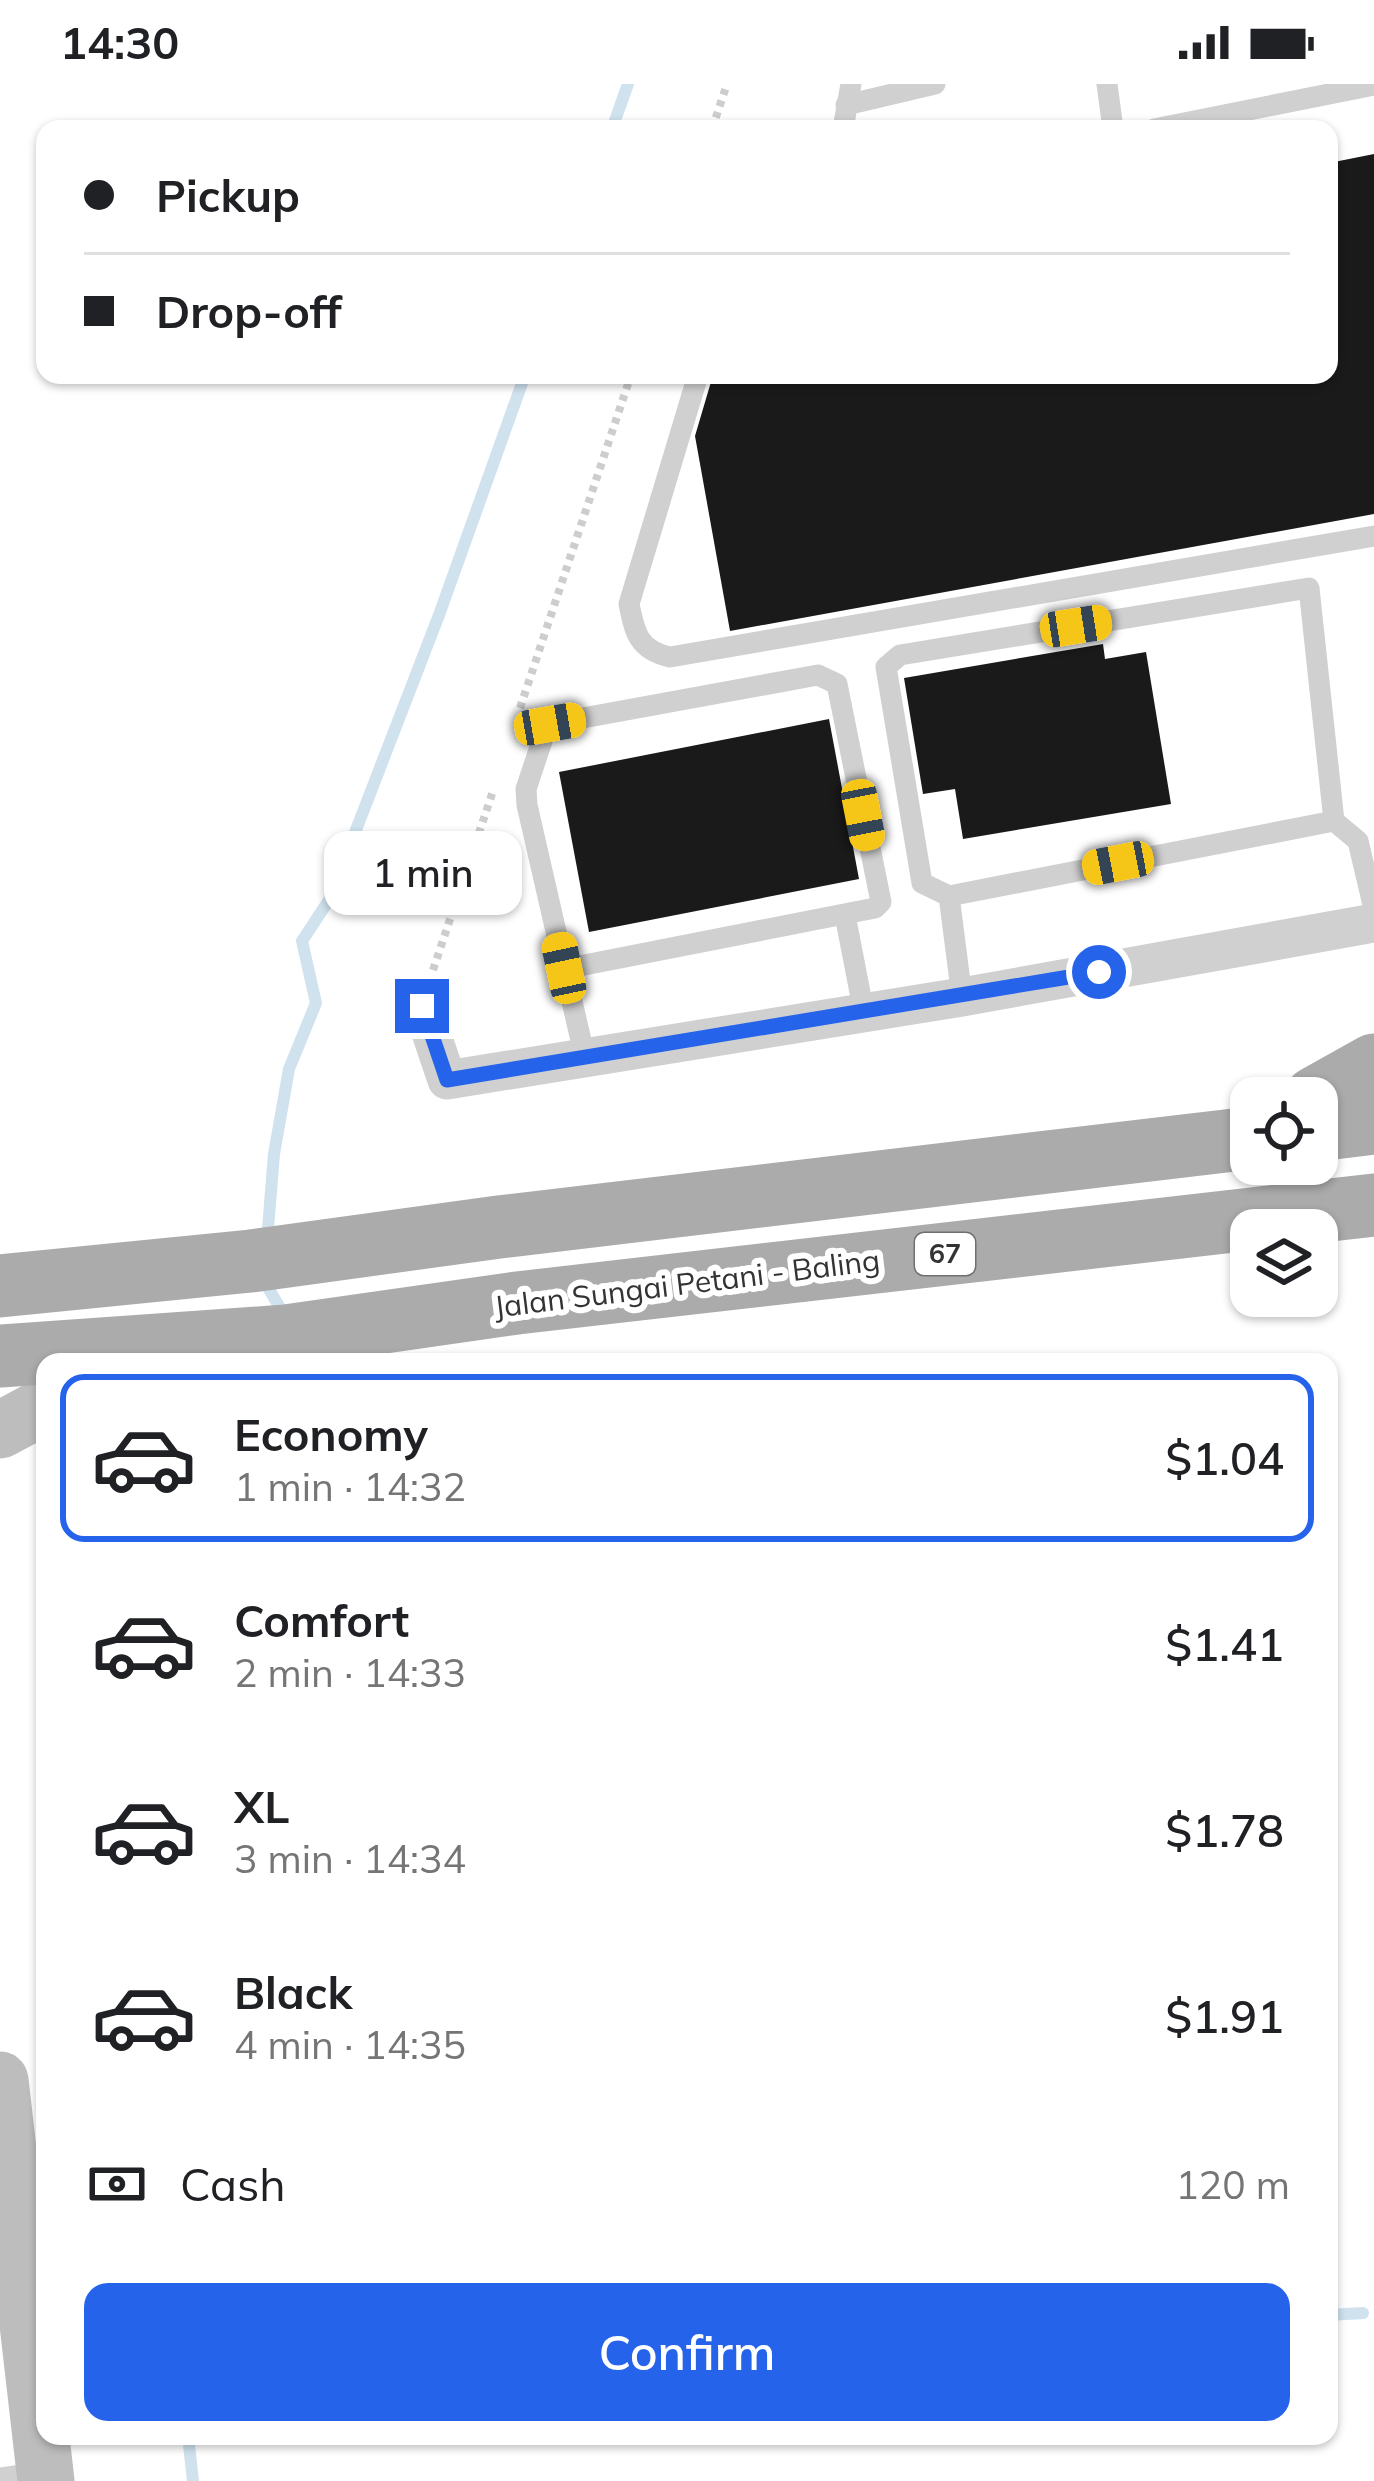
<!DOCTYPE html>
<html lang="en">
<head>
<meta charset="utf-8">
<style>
  :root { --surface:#fff; --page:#f2f2f2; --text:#202124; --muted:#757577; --line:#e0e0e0; --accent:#2563eb }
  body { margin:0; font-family:Mulish,sans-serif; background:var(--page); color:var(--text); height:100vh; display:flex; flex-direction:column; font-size:45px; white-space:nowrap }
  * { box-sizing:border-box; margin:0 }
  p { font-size:39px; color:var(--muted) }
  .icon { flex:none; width:66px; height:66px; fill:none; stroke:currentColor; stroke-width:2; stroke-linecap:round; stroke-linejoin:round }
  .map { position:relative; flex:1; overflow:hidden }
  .panel { position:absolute; left:36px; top:1269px; width:1302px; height:1092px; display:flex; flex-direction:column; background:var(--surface); border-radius:24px; box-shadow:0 3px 9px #0004 }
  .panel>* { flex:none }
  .hud { position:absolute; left:36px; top:36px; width:1302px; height:264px; border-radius:24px; box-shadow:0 3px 9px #0004; display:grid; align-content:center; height:264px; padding:0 48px; background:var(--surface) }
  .controls { position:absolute; left:1230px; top:993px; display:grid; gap:24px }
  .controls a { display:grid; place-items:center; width:108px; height:108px; border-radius:24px; background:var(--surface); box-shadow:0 3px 9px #0004; font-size:60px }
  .end { position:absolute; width:54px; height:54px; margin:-27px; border:15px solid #2563eb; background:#fff; box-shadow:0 0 0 6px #fff }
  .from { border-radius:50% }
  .bubble { position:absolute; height:84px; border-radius:24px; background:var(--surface); box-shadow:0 3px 9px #0004; font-size:39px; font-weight:600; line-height:84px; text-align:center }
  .car { position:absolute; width:36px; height:72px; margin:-36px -18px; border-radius:15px; box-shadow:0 0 9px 3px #0007; background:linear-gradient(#f5c518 24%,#345 0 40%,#f5c518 0 76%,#345 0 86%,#f5c518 0) }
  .hud b { display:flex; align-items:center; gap:42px; height:114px; font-size:45px }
  .hud b+b { border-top:3px solid var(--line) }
  .hud i { width:30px; height:30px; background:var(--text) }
  ul { padding:21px 0 0; list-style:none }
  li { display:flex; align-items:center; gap:36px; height:168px; margin:0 24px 18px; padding:0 24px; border:6px solid transparent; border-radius:24px }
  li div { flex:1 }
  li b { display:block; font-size:45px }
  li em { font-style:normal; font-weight:600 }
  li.on { border-color:var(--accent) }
  li>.icon { width:108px; height:108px; stroke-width:1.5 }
  .pay { display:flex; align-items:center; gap:30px; height:132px; padding:0 48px; font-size:45px }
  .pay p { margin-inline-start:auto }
  .primary-button { display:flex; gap:24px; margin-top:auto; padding:24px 48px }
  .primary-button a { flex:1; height:138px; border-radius:24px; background:var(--accent); color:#fff; font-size:48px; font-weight:600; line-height:138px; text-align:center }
  .status { display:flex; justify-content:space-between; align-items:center; height:84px; padding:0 60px; background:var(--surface); direction:ltr }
  .status svg { height:33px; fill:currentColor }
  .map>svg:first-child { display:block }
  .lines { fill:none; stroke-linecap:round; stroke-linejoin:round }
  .stream { stroke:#cfe2ee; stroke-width:12 }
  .building { fill:#1a1a1a }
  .path { stroke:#cdcdcd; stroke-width:8; stroke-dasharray:6 6; stroke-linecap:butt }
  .lane { stroke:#d0d0d0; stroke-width:21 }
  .street { stroke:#d0d0d0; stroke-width:39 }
  .secondary { stroke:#bdbdbd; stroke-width:57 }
  .primary { stroke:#ababab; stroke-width:63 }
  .route { stroke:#2563eb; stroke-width:15 }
  .labels { text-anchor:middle; stroke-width:12; stroke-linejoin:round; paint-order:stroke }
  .shield { fill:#fff; stroke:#707070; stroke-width:3 }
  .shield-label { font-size:27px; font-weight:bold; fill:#333 }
  .street-label { font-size:30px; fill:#333; stroke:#fff }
</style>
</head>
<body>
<div class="status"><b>14:30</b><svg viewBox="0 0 49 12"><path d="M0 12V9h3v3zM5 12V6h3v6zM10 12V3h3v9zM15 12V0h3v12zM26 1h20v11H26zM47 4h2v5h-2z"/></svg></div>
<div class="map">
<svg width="1374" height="2397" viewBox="0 0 1374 2397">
  <rect width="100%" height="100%" fill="#fff"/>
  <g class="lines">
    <!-- stream -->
    <path class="stream" d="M612,45L628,0
      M267,1157L274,1070L289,985L316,919L302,857L329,816L439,531L525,291
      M263,1195L286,1234
      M1329,2231L1363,2229
      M188,2352L193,2397"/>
  </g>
  <!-- building -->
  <path class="building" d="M1374,70V430L730,547L695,352L713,291H1329V79Z
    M1103,560L1105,575L1146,568L1171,720L963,755L955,705L923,710L904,594Z
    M829,635L859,795L589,848L559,688Z"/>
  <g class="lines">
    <!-- path -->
    <path class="path" d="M712,45L727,0
      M520,624L631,291
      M433,886L493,707"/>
    <!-- lane -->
    <path class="lane" d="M1107,0L1113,45
      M846,21L935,0
      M843,45L851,0
      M1154,45L1374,1
      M698,291L629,520C635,550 639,566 670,573L1374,452
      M1334,737L949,812L922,799L886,583L900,571L1309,504L1334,737L1358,757L1374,825
      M949,812L962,913
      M845,831L864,929
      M564,885L875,824L881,818L837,600L818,591L550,640L546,645L526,705L527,721L585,974
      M0,2394L41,2388"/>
    <!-- street -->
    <path class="street" d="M422,922L447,996L962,913L1374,839"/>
    <!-- secondary -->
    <path class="secondary" d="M0,1346L45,1322
      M0,1996L46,2397"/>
    <!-- primary -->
    <path class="primary" d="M1315,1014L1374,981
      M1317,1046L1374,1039
      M0,1202L251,1177L499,1143L1251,1054
      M0,1272L286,1252L517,1219L1374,1121"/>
  </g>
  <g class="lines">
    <!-- route -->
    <path class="route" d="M422,922L447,996L1099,888"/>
  </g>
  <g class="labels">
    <!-- shield labels -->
    <rect class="shield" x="915" y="1149" width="60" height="42" rx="9"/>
    <g class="shield-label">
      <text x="945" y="1179">67</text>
    </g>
    <!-- street labels -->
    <g class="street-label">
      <text transform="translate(687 1200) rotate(-7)" y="10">Jalan Sungai Petani - Baling</text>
    </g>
  </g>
</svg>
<div class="controls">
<a><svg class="icon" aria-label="locate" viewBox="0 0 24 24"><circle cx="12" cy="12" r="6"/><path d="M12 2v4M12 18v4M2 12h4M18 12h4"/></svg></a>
<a><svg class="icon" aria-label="layers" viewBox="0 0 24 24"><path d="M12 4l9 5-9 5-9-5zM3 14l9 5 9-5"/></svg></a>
</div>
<i class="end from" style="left:1099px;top:888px"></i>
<i class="end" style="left:422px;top:922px"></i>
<div class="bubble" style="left:324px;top:747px;width:198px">1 min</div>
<i class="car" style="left:1076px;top:542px;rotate:81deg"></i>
<i class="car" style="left:550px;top:640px;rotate:80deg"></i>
<i class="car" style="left:863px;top:731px;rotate:169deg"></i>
<i class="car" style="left:1118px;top:779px;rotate:259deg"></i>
<i class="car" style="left:564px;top:884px;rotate:348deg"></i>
<div class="hud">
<b><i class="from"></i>Pickup</b>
<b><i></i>Drop-off</b>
</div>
<section class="panel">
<ul>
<li class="on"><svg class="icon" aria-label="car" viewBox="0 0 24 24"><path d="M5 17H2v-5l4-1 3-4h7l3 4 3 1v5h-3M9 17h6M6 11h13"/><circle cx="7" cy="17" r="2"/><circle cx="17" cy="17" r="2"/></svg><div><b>Economy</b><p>1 min · 14:32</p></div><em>$1.04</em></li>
<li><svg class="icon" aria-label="car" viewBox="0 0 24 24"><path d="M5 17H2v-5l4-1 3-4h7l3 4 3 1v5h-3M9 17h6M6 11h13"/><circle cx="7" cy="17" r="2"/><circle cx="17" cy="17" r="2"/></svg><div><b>Comfort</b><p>2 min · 14:33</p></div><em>$1.41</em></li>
<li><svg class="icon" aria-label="car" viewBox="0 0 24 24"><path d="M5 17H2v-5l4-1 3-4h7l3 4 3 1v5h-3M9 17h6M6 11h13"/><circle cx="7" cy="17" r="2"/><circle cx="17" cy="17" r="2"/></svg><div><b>XL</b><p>3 min · 14:34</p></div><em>$1.78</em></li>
<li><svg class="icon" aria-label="car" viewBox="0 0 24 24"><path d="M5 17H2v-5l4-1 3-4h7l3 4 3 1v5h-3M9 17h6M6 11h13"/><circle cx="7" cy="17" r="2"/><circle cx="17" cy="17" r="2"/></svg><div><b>Black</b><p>4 min · 14:35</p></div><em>$1.91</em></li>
</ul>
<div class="pay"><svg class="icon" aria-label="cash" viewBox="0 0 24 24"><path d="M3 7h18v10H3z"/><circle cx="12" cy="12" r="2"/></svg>Cash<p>120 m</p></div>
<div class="primary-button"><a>Confirm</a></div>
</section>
</div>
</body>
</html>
